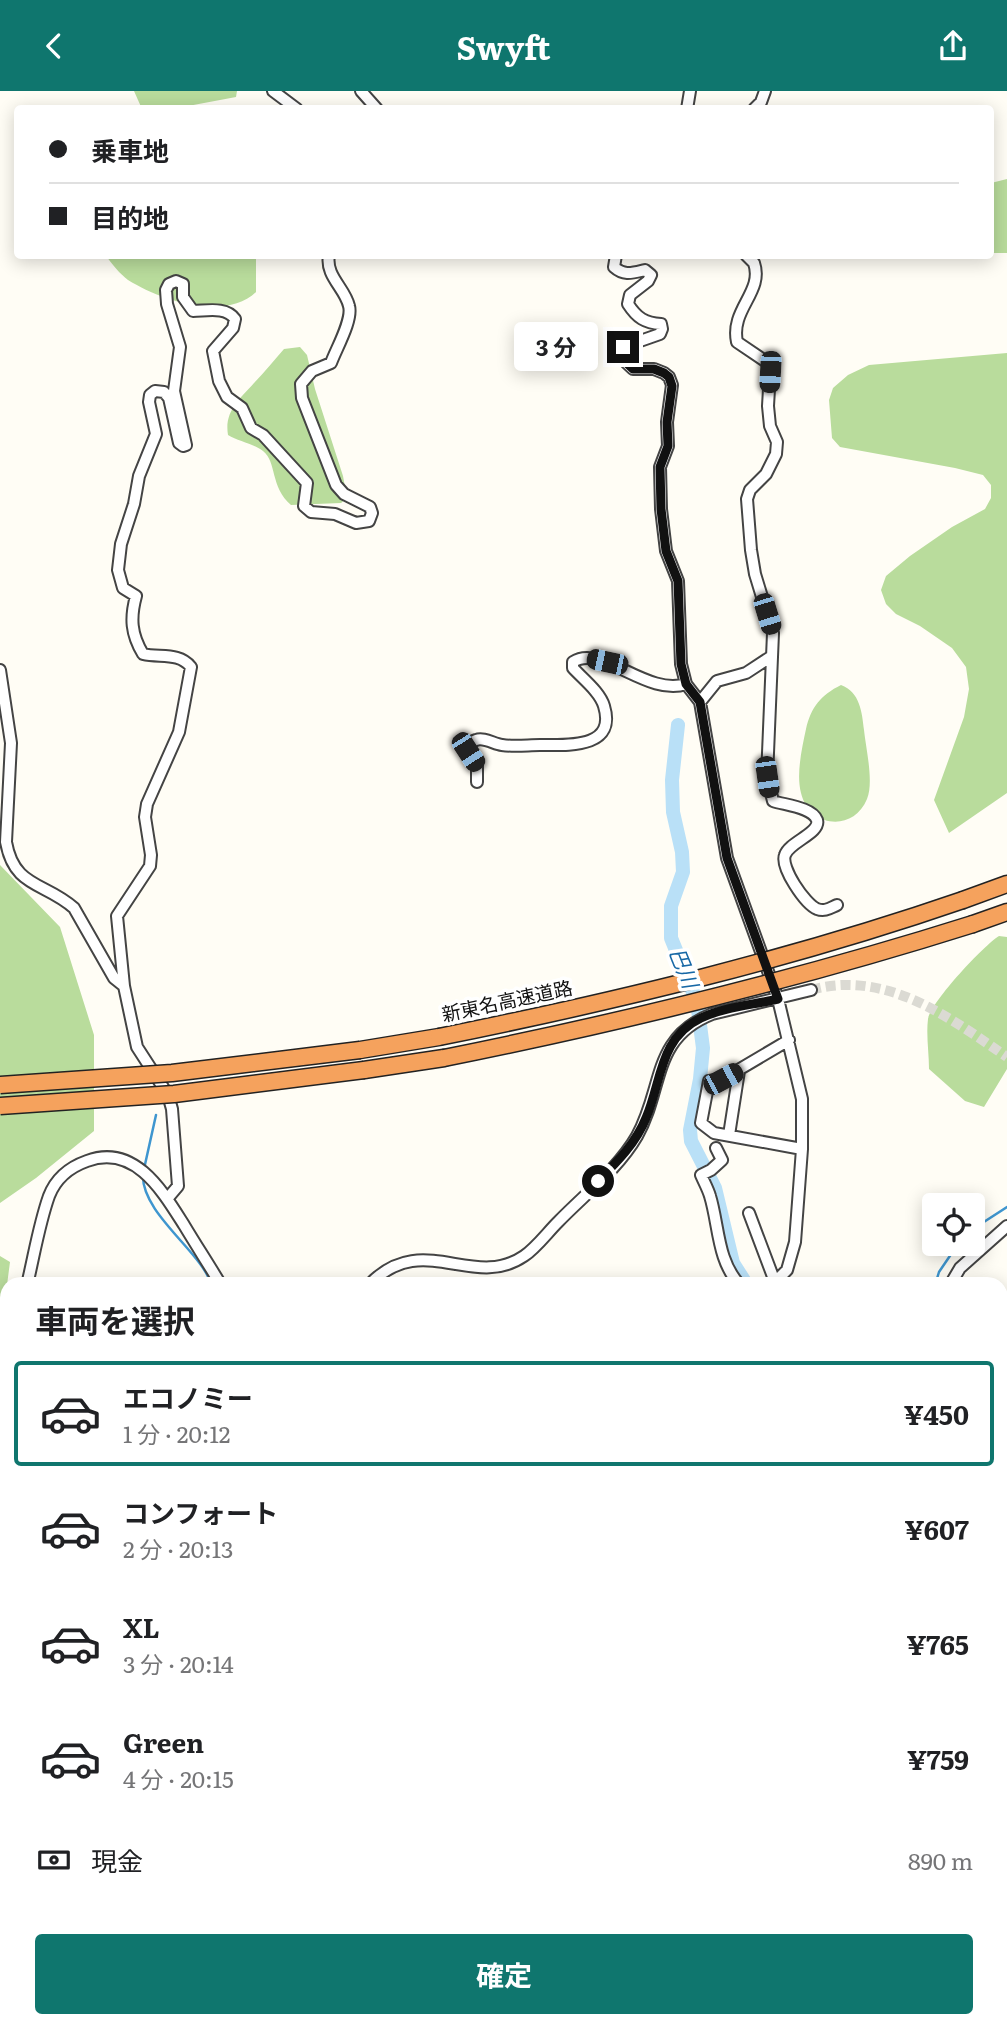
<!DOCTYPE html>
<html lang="ja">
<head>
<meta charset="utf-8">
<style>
  :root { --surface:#fff; --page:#f6f6f6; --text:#202124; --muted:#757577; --line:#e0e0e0; --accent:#0f766e }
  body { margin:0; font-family:Literata,"Noto Sans JP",serif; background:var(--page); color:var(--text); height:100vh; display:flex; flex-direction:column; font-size:26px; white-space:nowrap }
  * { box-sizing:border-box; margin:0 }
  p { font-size:23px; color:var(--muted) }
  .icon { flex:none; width:38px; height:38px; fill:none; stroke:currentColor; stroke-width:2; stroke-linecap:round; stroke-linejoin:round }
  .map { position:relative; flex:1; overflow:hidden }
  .panel { position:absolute; left:0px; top:1186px; width:1008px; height:751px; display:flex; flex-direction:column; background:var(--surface); border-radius:21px 21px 0 0; box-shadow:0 4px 18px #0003 }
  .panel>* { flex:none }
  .top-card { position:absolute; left:14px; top:14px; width:980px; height:154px; border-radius:7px; box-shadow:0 4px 18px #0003; display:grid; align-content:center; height:154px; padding:0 35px; background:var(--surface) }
  .controls { position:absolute; left:922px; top:1102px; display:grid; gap:14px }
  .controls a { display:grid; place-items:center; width:63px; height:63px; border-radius:7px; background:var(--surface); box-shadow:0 4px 18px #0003; font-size:35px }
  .end { position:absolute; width:32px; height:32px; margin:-16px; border:9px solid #111; background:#fff; box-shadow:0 0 0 4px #fff }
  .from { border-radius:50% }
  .bubble { position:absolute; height:49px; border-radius:7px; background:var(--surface); box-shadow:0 4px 18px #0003; font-size:23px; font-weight:700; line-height:49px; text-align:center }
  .car { position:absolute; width:21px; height:42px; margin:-21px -10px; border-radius:9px; box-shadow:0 0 5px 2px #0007; background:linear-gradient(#222 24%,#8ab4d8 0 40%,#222 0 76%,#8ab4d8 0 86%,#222 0) }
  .top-card b { display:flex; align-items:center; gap:24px; height:66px; font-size:26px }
  .top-card b+b { border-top:2px solid var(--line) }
  .top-card i { width:18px; height:18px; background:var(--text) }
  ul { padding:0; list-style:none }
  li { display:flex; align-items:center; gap:21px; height:105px; margin:0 14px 10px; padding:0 21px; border:4px solid transparent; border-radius:7px }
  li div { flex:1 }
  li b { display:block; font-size:26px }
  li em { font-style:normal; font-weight:700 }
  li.on { border-color:var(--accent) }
  li>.icon { width:63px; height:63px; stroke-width:1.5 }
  h2 { padding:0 35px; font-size:32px; line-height:84px }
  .pay { display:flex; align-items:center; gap:18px; height:77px; padding:0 35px; font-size:26px }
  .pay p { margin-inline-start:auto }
  .action { display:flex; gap:14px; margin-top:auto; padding:14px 35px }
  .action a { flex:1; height:80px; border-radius:7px; background:var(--accent); color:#fff; font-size:28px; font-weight:700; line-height:80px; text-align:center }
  header { display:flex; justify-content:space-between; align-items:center; height:91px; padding:0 35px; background:var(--accent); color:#fff; font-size:32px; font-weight:700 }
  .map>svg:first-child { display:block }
  .green { fill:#d5ebbd }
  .forest { fill:#b9dc9c }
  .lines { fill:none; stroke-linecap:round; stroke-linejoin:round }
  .stream { stroke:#3f96cf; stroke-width:2.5 }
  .river { stroke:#b9e0f7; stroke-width:14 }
  .minor-tunnel { stroke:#dbdad3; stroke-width:10; stroke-dasharray:10 5; stroke-linecap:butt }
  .minor-casing { stroke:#444; stroke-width:14 }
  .major-casing { stroke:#222; stroke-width:18 }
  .highway-casing { stroke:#222; stroke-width:19 }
  .minor { stroke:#fff; stroke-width:10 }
  .major { stroke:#f9d66b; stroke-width:14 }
  .highway { stroke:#f5a25d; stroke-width:16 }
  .highway-bridge-casing { stroke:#222; stroke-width:19; stroke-linecap:butt }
  .highway-bridge { stroke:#f5a25d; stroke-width:16 }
  .route { stroke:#111; stroke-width:9 }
  .labels { text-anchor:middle; stroke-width:7; stroke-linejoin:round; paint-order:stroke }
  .street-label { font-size:19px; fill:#111; stroke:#fff }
  .water-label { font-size:21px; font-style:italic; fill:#1768a6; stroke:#fff }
</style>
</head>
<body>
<header><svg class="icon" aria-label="back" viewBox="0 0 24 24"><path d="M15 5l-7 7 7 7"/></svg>Swyft<svg class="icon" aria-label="share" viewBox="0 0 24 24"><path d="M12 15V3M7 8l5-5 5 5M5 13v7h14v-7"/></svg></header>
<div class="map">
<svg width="1007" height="1937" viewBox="0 0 1007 1937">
  <rect width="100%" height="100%" fill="#fffdf5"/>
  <!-- green -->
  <path class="green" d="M417,1930H500L498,1937H415Z"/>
  <!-- forest -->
  <path class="forest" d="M134,0H237L236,6L188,15L183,17L142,18Z
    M1007,88V162H991V92Z
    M106,165H256V201C225,231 160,209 128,189C120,183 112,173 106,165Z
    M300,256L307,264L315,298L343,385L347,407L341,412L291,414C270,396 277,371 263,360C254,353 238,350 228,344C224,320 240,308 254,292C265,281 274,269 284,258Z
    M1007,262V702L949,742L934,709L964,626L969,598L966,576L952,557L920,535L896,523L886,513L881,499L886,485L910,465L952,436L985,418L991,407V394L983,384L955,377L840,356L832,347L829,309L833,297L848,284L869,274Z
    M841,594C860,601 862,621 864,639C866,658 874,691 867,708C853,742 809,736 801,702C796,683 802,657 806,638C811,616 821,604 841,594Z
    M0,774L60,836L94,944V1040L36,1087L0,1112Z
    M999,845L1007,846V978L984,1016L965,1010L929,978C929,962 926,944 928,928C931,911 983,855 999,845Z
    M0,1165L10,1171L7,1194V1291L0,1299Z
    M1007,1242V1361L1001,1360V1246Z
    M1007,1394V1735H1001V1395Z
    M1001,1862L1007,1864V1937H968L959,1930H1001Z"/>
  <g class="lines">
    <!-- stream -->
    <path class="stream" d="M144,1078L156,1024
      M143,1085C142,1123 205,1164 211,1194
      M973,1138L1007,1116
      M935,1194L939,1181L958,1153"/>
    <!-- river -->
    <path class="river" d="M678,634L672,689L673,721L682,761L683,781L671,815V847L697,911L703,957L700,988L690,1039L691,1050L715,1097L733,1172L747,1194
      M661,1930L680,1937
      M121,1937L155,1930
      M791,1937L801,1934L807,1937"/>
    <!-- minor-tunnel -->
    <path class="minor-tunnel" d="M811,899C885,878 949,926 1007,966"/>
    <!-- minor casing -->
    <g class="minor-casing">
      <path id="minor" d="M273,0L297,18
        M361,0L377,18
        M687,18L690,0
        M754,18L761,11L765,0
        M616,164L614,176C624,185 632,182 645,179L651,184L648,190L630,204L628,213C637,227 645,232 661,233L662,238L660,243L623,256L617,263L633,278H654L664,282L669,286L672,294L667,331L668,355L660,376L661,418L666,460L678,490L681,573L686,593L700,611L727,767L778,908L802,1008V1058L795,1151L787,1179L772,1194
        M746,164L754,172C764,201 730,218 737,251L768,272L770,281L768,315L770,335L777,351L776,363L766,383L750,399L747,408L751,459L755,483L773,542L767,686L773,710C784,714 812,716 817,729C821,742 789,751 785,764C780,776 805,813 817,818C825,821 830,817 837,814
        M0,579L11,652L6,751C14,797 45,791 74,817L114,887L124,895
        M700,611L717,590L746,582L772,565
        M477,691V675L468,661C469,655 470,651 476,649C484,646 494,653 502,654C515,656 528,654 540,654C567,654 617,658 604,615C600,601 583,588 573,577V571C601,552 647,606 686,593
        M789,949L723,988L709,990L701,1032L714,1042L802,1058
        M729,1044L739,980
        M716,1057L722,1069L711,1079L701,1084C704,1091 708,1098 710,1105C719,1134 717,1170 740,1194
        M167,1108L178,1095L172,1018L168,1004L137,956L124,895L117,825L150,775L151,764L145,726L147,713L179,641L191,576C179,561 160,567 143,563C131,543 130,527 136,505L123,497L118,479L121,453L134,413L139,385L156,343L149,311L150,304L155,300L164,301L169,307L179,352L183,355L186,354L174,300L180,256L167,213L166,199L169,193L176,190L183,193V206L193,220C206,220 226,215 235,228L233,237L213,260L219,290L227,306L242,317L251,337L263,344L307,392L304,415L311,421L335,423L356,432L369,430L372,422L370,416L344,403L336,394L302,307L301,293L312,280L331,272C336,258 353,229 349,215C345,197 325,185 329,164
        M749,1122L775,1191
        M27,1194C34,1165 39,1133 49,1105C56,1087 70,1076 87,1070C135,1052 163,1101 184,1134C196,1154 209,1174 221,1194
        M369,1194C421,1138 473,1200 524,1165C536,1157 547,1142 558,1131C584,1104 618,1078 637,1045C664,997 651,947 712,923L811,899
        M950,1194L960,1177L1007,1135
        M0,1243L7,1234
        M0,1641L7,1648
        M2,1717L7,1724
        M0,1852L7,1844
        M0,1929L1,1937
        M115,1930L116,1931
        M297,1930L308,1937
        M546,1930L553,1937
        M591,1930L601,1937
        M910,1930L921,1937
        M276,1937L280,1930
        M411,1937L414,1930
        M516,1937L519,1930
        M577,1937L583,1930"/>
    </g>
    <!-- major casing -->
    <g class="major-casing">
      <path id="major" d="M0,1585L7,1598
        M91,1937L96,1930"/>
    </g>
    <!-- highway casing -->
    <g class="highway-casing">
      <path id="highway" d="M963,809L1007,793
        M973,833L1007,821
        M360,959L439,946
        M364,979L444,967"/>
    </g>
    <!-- minor -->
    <use href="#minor" class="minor"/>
    <!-- major -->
    <use href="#major" class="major"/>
    <!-- highway -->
    <use href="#highway" class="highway"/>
    <!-- highway-bridge casing -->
    <g class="highway-bridge-casing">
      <path id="highway-bridge" d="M439,946C617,910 792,868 963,809
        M444,967C623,931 799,888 973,833
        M0,994L172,982L360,959
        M0,1015L174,1003L364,979"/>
    </g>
    <!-- highway-bridge -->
    <use href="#highway-bridge" class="highway-bridge"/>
  </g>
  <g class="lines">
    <!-- route -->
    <path class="route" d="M598,1090C617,1071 636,1052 646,1027C662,990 659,947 701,927C724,916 753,914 778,908L727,767L700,611L686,593L681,573L678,490L666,460L661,418L660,376L668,355L667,331L672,295L669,286L664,282L654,278H633L617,263L623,256"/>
  </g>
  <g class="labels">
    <!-- street labels -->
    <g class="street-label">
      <text transform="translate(507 910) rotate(-12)" y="7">新東名高速道路</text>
    </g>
    <!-- water labels -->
    <g class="water-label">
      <text transform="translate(683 877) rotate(68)" y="7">巴川</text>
    </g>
  </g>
</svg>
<div class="controls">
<a><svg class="icon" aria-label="locate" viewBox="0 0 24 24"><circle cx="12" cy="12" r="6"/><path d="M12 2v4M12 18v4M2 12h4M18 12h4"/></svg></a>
</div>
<i class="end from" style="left:598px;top:1090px"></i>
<i class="end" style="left:623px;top:256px"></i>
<div class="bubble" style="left:514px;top:231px;width:84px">3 分</div>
<i class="car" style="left:770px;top:281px;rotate:183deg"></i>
<i class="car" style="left:767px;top:523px;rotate:163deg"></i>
<i class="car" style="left:607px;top:571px;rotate:282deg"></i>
<i class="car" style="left:468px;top:661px;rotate:147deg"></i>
<i class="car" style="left:767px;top:686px;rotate:172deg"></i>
<i class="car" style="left:723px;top:988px;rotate:62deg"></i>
<div class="top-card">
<b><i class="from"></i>乗車地</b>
<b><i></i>目的地</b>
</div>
<section class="panel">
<h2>車両を選択</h2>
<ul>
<li class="on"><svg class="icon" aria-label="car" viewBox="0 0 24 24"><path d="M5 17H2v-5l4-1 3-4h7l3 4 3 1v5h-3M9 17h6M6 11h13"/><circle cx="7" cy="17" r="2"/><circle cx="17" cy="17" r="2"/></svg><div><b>エコノミー</b><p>1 分 · 20:12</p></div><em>¥450</em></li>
<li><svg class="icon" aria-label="car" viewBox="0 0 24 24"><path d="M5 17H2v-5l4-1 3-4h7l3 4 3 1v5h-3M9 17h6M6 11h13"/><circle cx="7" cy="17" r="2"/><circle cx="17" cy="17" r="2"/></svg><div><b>コンフォート</b><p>2 分 · 20:13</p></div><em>¥607</em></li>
<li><svg class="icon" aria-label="car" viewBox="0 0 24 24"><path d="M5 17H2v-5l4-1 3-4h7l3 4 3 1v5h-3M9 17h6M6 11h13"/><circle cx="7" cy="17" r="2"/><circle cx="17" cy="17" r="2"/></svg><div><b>XL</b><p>3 分 · 20:14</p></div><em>¥765</em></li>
<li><svg class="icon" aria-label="car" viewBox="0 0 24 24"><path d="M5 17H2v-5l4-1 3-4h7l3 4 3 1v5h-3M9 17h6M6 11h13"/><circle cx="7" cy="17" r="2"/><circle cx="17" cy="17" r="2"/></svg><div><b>Green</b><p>4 分 · 20:15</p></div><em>¥759</em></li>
</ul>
<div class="pay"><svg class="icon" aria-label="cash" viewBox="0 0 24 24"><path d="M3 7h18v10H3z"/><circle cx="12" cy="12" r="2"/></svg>現金<p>890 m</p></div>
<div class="action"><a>確定</a></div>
</section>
</div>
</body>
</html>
